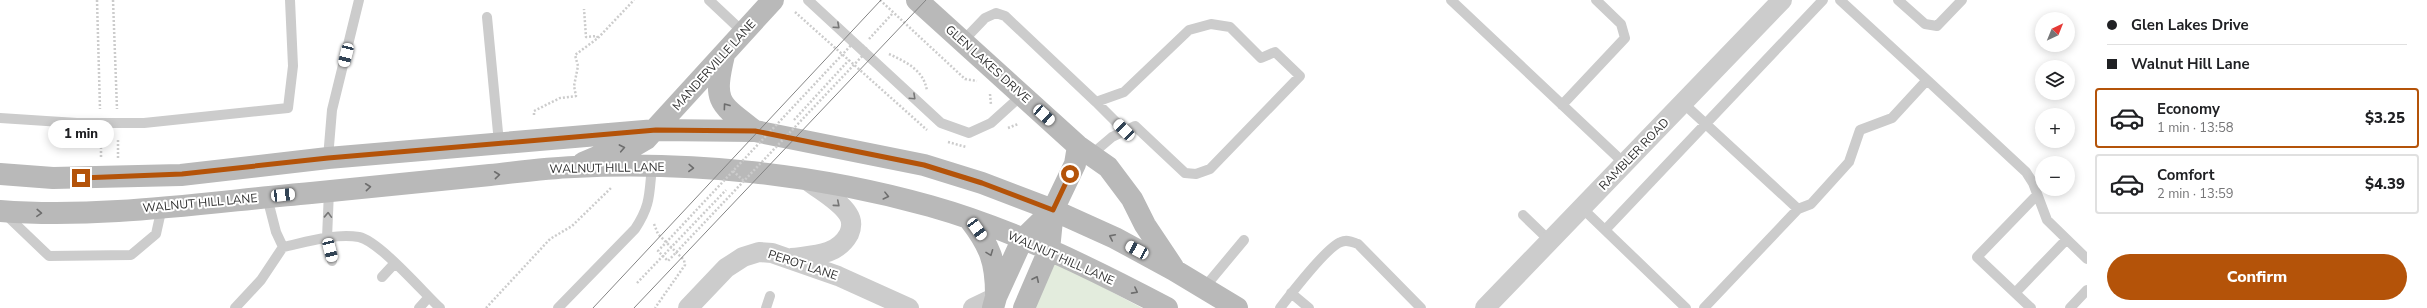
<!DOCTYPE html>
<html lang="en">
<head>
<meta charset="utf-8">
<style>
  :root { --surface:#fff; --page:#f2f2f2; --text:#202124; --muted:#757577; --line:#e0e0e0; --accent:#b45309 }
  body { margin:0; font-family:"Nunito Sans",sans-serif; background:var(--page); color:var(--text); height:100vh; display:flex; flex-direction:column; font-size:15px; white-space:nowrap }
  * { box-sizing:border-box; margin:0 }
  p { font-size:13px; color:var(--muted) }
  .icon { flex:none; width:22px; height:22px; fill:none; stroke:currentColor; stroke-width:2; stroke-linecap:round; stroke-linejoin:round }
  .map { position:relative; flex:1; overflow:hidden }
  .panel { display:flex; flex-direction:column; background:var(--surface); width:340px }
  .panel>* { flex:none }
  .guide { display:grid; align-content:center; height:88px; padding:0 20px; background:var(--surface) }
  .needle { width:26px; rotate:43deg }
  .buttons { position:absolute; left:2035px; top:12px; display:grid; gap:8px }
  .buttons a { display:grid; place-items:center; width:40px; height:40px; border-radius:50%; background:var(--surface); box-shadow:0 2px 10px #0003; font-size:20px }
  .end { position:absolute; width:18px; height:18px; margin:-9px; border:5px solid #b45309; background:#fff; box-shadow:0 0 0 2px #fff }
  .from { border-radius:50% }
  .bubble { position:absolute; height:28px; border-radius:14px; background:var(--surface); box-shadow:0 2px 10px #0003; font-size:13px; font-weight:800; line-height:28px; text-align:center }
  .car { position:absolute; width:12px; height:24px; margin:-12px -6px; border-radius:5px; box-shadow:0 0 3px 1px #0007; background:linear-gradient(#fff 24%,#345 0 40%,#fff 0 76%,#345 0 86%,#fff 0) }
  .guide b { display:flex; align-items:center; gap:14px; height:38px; font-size:15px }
  .guide b+b { border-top:1px solid var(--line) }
  .guide i { width:10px; height:10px; background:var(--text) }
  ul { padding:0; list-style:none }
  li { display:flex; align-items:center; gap:12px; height:60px; margin:0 8px 6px; padding:0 12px; border:2px solid var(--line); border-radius:4px }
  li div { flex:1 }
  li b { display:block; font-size:15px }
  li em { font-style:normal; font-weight:800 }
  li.selected { border-color:var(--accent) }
  li>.icon { width:36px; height:36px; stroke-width:1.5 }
  .action { display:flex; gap:8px; margin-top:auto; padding:8px 20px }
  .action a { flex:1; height:46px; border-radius:24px; background:var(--accent); color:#fff; font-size:16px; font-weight:800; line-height:46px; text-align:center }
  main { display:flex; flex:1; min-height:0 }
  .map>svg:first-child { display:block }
  .green { fill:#e3ecdd }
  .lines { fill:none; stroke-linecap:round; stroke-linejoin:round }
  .path { stroke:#ccc; stroke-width:2.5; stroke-dasharray:2 2; stroke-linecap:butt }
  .lane { stroke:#ccc; stroke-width:10 }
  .street { stroke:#ccc; stroke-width:20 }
  .secondary { stroke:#b9b9b9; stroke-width:22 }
  .tram { stroke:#848484; stroke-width:1 }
  .path-bridge { stroke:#ccc; stroke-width:2.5; stroke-dasharray:2 2; stroke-linecap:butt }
  .oneway { stroke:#767676 }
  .oneway2 { stroke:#6d6d6d }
  .route { stroke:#b45309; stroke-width:5 }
  .labels { text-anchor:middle; stroke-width:4; stroke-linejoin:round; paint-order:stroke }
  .street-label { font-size:12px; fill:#2f2f2f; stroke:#fff }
</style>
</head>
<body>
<main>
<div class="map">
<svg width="2087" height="308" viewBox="0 0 2087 308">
  <rect width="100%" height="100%" fill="#fff"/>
  <!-- green -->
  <path class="green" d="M1052,260L1142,308H1035Z"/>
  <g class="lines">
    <!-- path -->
    <path class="path" d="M97,0L100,109
      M113,0L117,109
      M880,0L965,79L977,81
      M795,12L927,130
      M598,38L634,0
      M869,39L893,13
      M889,54C906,62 924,70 927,91
      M990,94L991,105
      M534,115V111L560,98L576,96L574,86L578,66L575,55L598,38L597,36L586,37L584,9
      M794,120L849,60
      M1008,128L1018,124
      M948,142L966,147
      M101,157V140
      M118,158V140
      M654,224L658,234L684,260L685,265L655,308
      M637,283L726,190
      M486,308L550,239L572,226L612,187"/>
    <!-- lane -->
    <path class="lane" d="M709,0L743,32
      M808,0L941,123L969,133L991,123L1022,95
      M1451,0L1625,164
      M1898,0L1925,24L1937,26L1962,0
      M487,17L499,143
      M963,41L985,18L996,13L1005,16L1096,102L1124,92L1189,30L1211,24L1230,27L1261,58L1275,52L1300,76L1210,169L1196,174L1185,173L1135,126L1112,137L1092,154
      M1927,80L2026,172L2033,183L2047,220L2087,259
      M1096,102L1124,130
      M1683,103L1798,209L1704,308
      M1562,105L1625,38L1621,24L1596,0
      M0,118L77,123H144L288,108L293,66L290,0
      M328,158L332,110L359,0
      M329,191L327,238L332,261
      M267,197L276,232L283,247C306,242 335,233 359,237C379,241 423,292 440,308
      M1582,208L1686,308
      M1798,209L1811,204L1849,162L1860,130L1892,118L1927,80L1840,0
      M4,213L49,256L131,255L156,234L162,207
      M1523,215L1550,241
      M1605,230L1823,0
      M382,277L394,264
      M1204,288L1244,240
      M1291,293L1309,308
      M2015,293L2066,240
      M235,308L261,280L283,247
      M419,308L428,298
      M558,308L635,229C651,205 649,194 652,166
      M766,308L770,296
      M1280,308C1290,295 1328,246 1341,242C1347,239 1352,242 1358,244L1421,308
      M2031,308L1977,257L2037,195
      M2070,308L2087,290"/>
    <!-- street -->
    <path class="street" d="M792,258C814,255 837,256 849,234C852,227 852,220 848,214C839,200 819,190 807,180
      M688,308L726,268L743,257L759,252L772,253L838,276L909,308
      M973,308L996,297
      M1485,308L1782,0"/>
    <!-- secondary -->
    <path class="secondary" d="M917,0L1078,146L1108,167L1132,199L1145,225L1173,267
      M724,55C713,102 718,103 755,131
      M583,163L621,147L634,146L646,139L773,0
      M0,174L53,178L181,175L328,158L656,130L755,131L924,165L982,183L1053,210L1115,238L1174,270L1237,308
      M0,211C103,219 208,202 311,193C371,187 430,181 490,175C518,172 546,168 574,167C692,161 816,174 930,206C1012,229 1091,268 1167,308
      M970,220C990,246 996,262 996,294
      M993,308L996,297L1022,240L1053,210
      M1024,308L1049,250L1053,210L1075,164L1078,146"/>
    <!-- tram -->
    <path class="tram" d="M593,308L881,0
      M634,308L926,0"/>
    <!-- path-bridge -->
    <path class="path-bridge" d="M856,40L868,50L668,261L658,251Z
      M733,171L744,181"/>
  </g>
  <!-- one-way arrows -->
  <defs><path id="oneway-chevron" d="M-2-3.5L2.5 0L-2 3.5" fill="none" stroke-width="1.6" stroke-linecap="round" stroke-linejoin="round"/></defs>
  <g class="oneway">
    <use href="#oneway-chevron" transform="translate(837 26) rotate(42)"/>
    <use href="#oneway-chevron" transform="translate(913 97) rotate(43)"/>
    <use href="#oneway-chevron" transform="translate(837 204) rotate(40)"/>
    <use href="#oneway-chevron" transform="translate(328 215) rotate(-88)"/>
  </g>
  <g class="oneway2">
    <use href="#oneway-chevron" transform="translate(726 106) rotate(-126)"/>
    <use href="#oneway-chevron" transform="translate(622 148) rotate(-11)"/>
    <use href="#oneway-chevron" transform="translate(691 168) rotate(2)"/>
    <use href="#oneway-chevron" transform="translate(497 175) rotate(-6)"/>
    <use href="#oneway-chevron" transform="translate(368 187) rotate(-6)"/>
    <use href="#oneway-chevron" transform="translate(886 196) rotate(14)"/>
    <use href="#oneway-chevron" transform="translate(39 213) rotate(3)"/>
    <use href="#oneway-chevron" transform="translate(1112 237) rotate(-154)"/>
    <use href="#oneway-chevron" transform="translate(990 253) rotate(69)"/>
    <use href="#oneway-chevron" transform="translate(1036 279) rotate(-65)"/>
    <use href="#oneway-chevron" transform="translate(1135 291) rotate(28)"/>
  </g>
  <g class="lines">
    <!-- route -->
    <path class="route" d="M81,178L182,174L328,158L656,130L755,131L924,165L982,183L1053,210L1070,174"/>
  </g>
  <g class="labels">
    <!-- street labels -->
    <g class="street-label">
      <text transform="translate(988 64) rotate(42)" y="4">GLEN LAKES DRIVE</text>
      <text transform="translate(714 65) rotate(-48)" y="4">MANDERVILLE LANE</text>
      <text transform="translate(1634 154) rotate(-46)" y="4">RAMBLER ROAD</text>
      <text transform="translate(607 168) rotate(-1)" y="4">WALNUT HILL LANE</text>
      <text transform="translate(200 203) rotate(-5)" y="4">WALNUT HILL LANE</text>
      <text transform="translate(1061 258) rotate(24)" y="4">WALNUT HILL LANE</text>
      <text transform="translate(803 265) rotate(18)" y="4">PEROT LANE</text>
    </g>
  </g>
</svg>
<div class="buttons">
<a><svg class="needle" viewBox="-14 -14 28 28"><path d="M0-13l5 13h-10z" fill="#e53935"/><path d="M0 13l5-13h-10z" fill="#757577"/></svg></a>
<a><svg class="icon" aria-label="layers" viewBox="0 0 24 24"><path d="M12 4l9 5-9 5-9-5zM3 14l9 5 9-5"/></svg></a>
<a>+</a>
<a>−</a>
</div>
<i class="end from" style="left:1070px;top:174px"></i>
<i class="end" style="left:81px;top:178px"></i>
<div class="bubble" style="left:48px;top:120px;width:66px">1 min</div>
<i class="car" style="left:346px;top:55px;rotate:194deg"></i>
<i class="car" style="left:1044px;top:115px;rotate:132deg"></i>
<i class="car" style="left:1124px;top:130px;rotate:315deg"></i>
<i class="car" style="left:283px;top:195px;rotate:84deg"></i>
<i class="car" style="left:977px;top:229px;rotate:144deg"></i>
<i class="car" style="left:330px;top:250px;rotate:166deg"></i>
<i class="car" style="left:1137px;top:250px;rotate:298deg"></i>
</div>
<section class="panel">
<div class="guide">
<b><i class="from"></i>Glen Lakes Drive</b>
<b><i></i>Walnut Hill Lane</b>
</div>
<ul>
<li class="selected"><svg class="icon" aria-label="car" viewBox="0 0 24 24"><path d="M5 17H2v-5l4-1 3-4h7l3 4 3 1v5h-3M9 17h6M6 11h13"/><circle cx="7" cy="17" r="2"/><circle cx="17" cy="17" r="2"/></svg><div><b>Economy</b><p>1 min · 13:58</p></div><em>$3.25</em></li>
<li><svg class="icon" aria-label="car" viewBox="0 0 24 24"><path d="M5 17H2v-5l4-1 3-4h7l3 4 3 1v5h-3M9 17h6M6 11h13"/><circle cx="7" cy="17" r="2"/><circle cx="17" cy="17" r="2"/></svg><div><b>Comfort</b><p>2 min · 13:59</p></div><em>$4.39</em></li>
</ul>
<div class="action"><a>Confirm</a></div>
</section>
</main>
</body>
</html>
